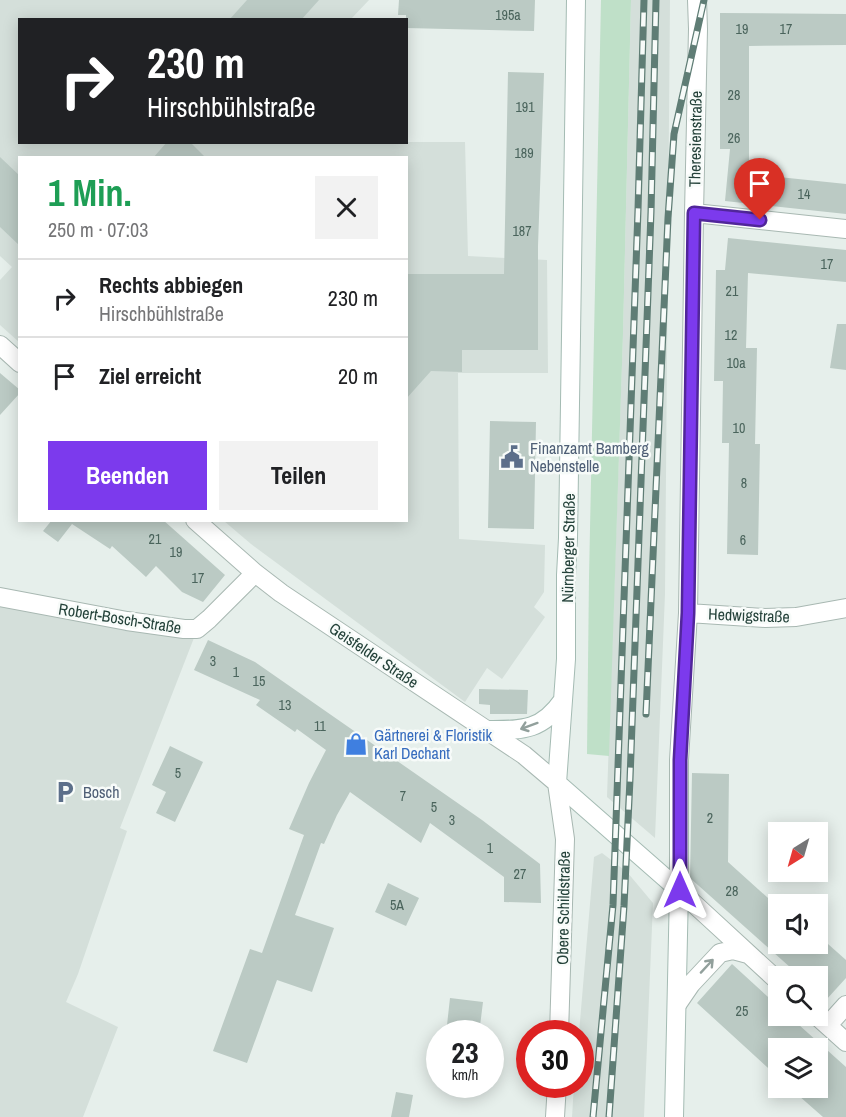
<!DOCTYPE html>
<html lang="de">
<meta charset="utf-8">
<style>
body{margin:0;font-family:"Archivo Narrow",sans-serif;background:#f2f2f2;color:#202124;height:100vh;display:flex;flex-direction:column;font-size:22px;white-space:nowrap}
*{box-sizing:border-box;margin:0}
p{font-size:20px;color:#757577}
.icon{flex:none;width:33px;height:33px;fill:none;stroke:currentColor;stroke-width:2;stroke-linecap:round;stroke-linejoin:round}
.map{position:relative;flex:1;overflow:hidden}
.panel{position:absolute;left:18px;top:156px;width:390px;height:366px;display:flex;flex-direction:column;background:#fff;border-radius:0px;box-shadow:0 3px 15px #0003}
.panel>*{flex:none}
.banner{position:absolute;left:18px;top:18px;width:390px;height:126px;border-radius:0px;box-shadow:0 3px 15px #0003;background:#202124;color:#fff;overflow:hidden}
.needle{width:39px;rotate:217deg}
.controls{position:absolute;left:768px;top:822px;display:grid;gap:12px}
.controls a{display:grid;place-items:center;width:60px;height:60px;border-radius:0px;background:#fff;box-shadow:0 3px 15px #0003;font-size:30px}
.speed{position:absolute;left:426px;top:1020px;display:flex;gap:12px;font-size:30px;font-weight:700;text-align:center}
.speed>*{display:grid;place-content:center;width:78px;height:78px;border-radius:50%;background:#fff;box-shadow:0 3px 15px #0003;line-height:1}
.speed small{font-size:15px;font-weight:400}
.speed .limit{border:9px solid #d22;background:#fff;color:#111}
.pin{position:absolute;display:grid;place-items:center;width:51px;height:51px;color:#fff;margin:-62px -26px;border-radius:50% 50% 50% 0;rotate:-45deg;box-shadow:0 0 6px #0007}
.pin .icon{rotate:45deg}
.me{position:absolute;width:66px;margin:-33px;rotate:0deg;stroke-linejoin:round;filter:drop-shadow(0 0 4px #0008)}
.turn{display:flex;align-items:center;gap:21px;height:126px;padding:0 30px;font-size:27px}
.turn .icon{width:78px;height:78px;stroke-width:2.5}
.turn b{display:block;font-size:42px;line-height:51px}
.round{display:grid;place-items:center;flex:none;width:63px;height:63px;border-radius:0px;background:#f2f2f2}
.headline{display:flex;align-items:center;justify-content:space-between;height:102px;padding:0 30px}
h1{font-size:36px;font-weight:800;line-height:45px;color:#1e9e55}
.button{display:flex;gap:12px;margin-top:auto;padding:12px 30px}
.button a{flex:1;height:69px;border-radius:0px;background:#7c3aed;color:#fff;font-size:24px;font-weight:800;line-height:69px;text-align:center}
.button a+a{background:#f2f2f2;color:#202124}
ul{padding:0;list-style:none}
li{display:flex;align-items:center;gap:18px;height:78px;padding:0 30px;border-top:2px solid #e0e0e0}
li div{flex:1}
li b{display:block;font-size:22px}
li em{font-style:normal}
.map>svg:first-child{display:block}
.built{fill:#d4dfda}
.green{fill:#bfe0c8}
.building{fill:#bbcac4}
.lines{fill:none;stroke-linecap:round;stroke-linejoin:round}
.street-casing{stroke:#a8b8b2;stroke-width:20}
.secondary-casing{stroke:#a4bbb3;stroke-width:20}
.street{stroke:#fff;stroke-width:18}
.secondary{stroke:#fff;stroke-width:18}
.rail-casing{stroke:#5f7d75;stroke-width:7}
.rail{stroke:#f7fbf9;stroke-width:4.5;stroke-dasharray:14;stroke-linecap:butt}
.oneway{stroke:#92a09c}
.route-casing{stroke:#51269a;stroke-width:15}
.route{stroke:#7c3aed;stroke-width:10}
.labels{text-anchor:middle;stroke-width:5;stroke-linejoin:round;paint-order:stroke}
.number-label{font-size:14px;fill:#4a645c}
.street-label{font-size:16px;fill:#24423a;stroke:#f7fbf9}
.service-label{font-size:16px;fill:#4e5e75;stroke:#f7fbf9;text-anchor:start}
.shop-label{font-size:16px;fill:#366cbe;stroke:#f7fbf9;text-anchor:start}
</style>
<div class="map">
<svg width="846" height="1117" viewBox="0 0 846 1117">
<rect width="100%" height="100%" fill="#e6efeb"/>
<path class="built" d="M0,0H369L351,19L20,20V142H465L468,256L547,260L548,373H458L459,539L545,545L544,592L534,607L545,617L502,679L487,668L465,702L251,544L224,521L406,520V158H20L19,342L0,325V280L12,267L0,256Z
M631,0H670L665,594L655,838L607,797L623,334Z
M0,588L199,625L120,828L127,831L78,974L66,1002L118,1027L83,1117H0Z
M602,853L627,872L653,903L644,1117H572L574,1085L580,1084V1034L579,1033L594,857Z"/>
<path class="green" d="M601,0H631L623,334L609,756L587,754L589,577Z"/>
<path class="building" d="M247,0H319L301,20H229Z
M399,0H535L534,31L406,28V15H398Z
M720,13L846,14V45L749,46V174L846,184V214L725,201L730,149H720Z
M508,72L544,73L538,246V350H462V372L431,371L406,399V274H504Z
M167,142H190L206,158H153Z
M0,157L20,176V246L0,227Z
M728,238L846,250V282L748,273L746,348H757L755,444H760L758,555L727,554L729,443H722L723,381H714L716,270H725Z
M837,324H846V370L830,368Z
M0,373L20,390V393L0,415Z
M490,421L536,422L534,529L488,528Z
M52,520H163L225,575L203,602L182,592L156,566L146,577L112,546L110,549L72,524L58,542L43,531Z
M208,640L255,662L482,820L540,864L541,903L504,902V877L430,823L421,843L350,792L337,815L324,844L321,843L295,915L334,928L312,992L277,980L247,1063L213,1051L250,949L262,953L304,835L289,829L309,783L326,750L297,729L295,732L256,705L260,700L194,670Z
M479,689L528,690L527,714H490V705L479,704Z
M170,746L203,762L175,822L156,813L166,792L152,785Z
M692,773L729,774L728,862L778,907V944H828L846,960V978L826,1000L818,992V976H800L690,878Z
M388,883L419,898L406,926L375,912Z
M732,964L778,1006V1016H789L846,1067V1117H823L790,1088H818V1048H778V1077L697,1003Z
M450,998L483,1002L479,1034H446Z
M396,1092L413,1095L409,1117H391Z"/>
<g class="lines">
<g class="street-casing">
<path id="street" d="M697,0L698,29L694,213L688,613L679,760V890L778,981
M694,213L846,229
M0,345L20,363
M195,520L255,573L281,593L524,755L557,783L565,839L559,1034
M0,597L127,621L184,629H197L209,619L255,573
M688,613L765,618L796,617L846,608
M678,1003L691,984L720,953L733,950L748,954
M817,1016L846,1042
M828,1025L846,1005
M555,1117L557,1084"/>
</g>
<g class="secondary-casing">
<path id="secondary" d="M576,0L568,538L566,575V659L557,783L679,890L674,1117
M486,730C521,730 541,732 563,700"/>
</g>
<use href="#street" class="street"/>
<use href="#secondary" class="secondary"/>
<g class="rail-casing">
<path id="rail" d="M646,714L668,218L674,134L704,0
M593,1117L613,905L638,210L644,0
M609,1117L624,906L630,779L651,212L656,0"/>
</g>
<use href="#rail" class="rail"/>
</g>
<defs><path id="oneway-shaft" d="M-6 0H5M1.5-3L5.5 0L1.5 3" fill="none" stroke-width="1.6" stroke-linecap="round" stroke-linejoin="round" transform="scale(1.5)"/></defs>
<g class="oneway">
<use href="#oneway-shaft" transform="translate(529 726) rotate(160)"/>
<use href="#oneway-shaft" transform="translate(707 966) rotate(-47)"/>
</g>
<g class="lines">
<g class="route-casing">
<path id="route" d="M680,890V760L688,613L694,213L760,220"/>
</g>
<use href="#route" class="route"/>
</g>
<defs>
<g id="civic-bare" transform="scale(1.8)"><path d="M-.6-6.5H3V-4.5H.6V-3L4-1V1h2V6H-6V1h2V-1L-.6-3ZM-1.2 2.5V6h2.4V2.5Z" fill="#5c6f8a" stroke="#f7fbf9" stroke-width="2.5" paint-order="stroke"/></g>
<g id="shop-bare" transform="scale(1.8)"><path d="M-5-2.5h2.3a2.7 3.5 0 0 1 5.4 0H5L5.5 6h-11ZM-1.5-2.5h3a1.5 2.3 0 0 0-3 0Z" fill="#3f7fe0" stroke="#f7fbf9" stroke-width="2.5" paint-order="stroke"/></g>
<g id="parking-bare" transform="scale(1.8)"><path d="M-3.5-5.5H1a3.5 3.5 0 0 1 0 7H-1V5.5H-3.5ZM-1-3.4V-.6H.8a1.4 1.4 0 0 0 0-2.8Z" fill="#5c6f8a" stroke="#f7fbf9" stroke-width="2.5" paint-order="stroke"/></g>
</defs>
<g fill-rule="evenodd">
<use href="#civic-bare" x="512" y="457"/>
<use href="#shop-bare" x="356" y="744"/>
<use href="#parking-bare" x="65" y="792"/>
</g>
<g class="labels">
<g class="number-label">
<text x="508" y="20">195a</text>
<text x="742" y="34">19</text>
<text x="786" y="34">17</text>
<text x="734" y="100">28</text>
<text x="525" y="112">191</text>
<text x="734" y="143">26</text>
<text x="524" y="158">189</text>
<text x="804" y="199">14</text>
<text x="522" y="236">187</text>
<text x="827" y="269">17</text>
<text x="732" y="296">21</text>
<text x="731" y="340">12</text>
<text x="736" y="368">10a</text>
<text x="739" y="433">10</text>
<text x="744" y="488">8</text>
<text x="155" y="544">21</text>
<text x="743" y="545">6</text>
<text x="176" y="557">19</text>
<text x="198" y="583">17</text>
<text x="213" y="666">3</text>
<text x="236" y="677">1</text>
<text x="259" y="686">15</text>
<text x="285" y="710">13</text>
<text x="320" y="731">11</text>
<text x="178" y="778">5</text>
<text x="403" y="801">7</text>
<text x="434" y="812">5</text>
<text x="710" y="823">2</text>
<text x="452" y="825">3</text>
<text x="490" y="853">1</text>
<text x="520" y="879">27</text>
<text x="732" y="896">28</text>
<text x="397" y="910">5A</text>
<text x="742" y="1016">25</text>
</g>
<g class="street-label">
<text transform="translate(695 139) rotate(-89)" y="6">Theresienstraße</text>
<text transform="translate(568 548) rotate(-89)" y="6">Nürnberger Straße</text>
<text transform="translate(749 615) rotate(2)" y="6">Hedwigstraße</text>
<text transform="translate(120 618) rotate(9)" y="6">Robert-Bosch-Straße</text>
<text transform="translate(374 655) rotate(34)" y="6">Geisfelder Straße</text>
<text transform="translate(563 908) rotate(-89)" y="6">Obere Schildstraße</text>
</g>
<g class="service-label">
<text x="530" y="454">Finanzamt Bamberg<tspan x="530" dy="18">Nebenstelle</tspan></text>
<text x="83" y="798">Bosch</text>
</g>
<g class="shop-label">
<text x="374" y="741">Gärtnerei &amp; Floristik<tspan x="374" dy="18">Karl Dechant</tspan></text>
</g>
</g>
</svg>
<div class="controls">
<a><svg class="needle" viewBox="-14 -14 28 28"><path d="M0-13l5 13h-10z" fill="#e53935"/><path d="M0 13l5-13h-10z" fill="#757577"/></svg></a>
<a><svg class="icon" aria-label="sound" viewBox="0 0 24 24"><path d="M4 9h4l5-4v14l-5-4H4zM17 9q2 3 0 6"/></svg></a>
<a><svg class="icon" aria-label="search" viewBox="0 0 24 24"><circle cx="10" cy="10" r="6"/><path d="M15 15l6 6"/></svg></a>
<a><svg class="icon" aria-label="layers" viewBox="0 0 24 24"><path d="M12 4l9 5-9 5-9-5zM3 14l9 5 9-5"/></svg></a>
</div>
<div class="speed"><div>23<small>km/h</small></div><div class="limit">30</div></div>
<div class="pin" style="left:760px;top:220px;background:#d93025"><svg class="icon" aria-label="arrive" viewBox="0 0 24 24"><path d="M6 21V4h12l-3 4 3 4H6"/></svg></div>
<svg class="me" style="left:680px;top:890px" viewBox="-20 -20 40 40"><path d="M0-17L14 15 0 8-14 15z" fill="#7c3aed" stroke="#fff" stroke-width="4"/></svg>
<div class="banner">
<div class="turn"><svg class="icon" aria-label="right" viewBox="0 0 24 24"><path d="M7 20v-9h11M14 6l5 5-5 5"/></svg><div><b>230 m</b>Hirschbühlstraße</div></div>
</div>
<section class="panel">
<div class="headline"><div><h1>1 Min.</h1><p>250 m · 07:03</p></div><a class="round"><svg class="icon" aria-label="close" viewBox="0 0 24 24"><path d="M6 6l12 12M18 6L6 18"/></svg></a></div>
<ul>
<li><svg class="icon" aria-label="right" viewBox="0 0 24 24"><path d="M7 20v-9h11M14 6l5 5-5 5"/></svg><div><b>Rechts abbiegen</b><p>Hirschbühlstraße</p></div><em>230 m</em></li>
<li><svg class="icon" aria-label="arrive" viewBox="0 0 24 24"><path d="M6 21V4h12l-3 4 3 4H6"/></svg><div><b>Ziel erreicht</b></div><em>20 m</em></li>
</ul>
<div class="button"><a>Beenden</a><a>Teilen</a></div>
</section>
</div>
